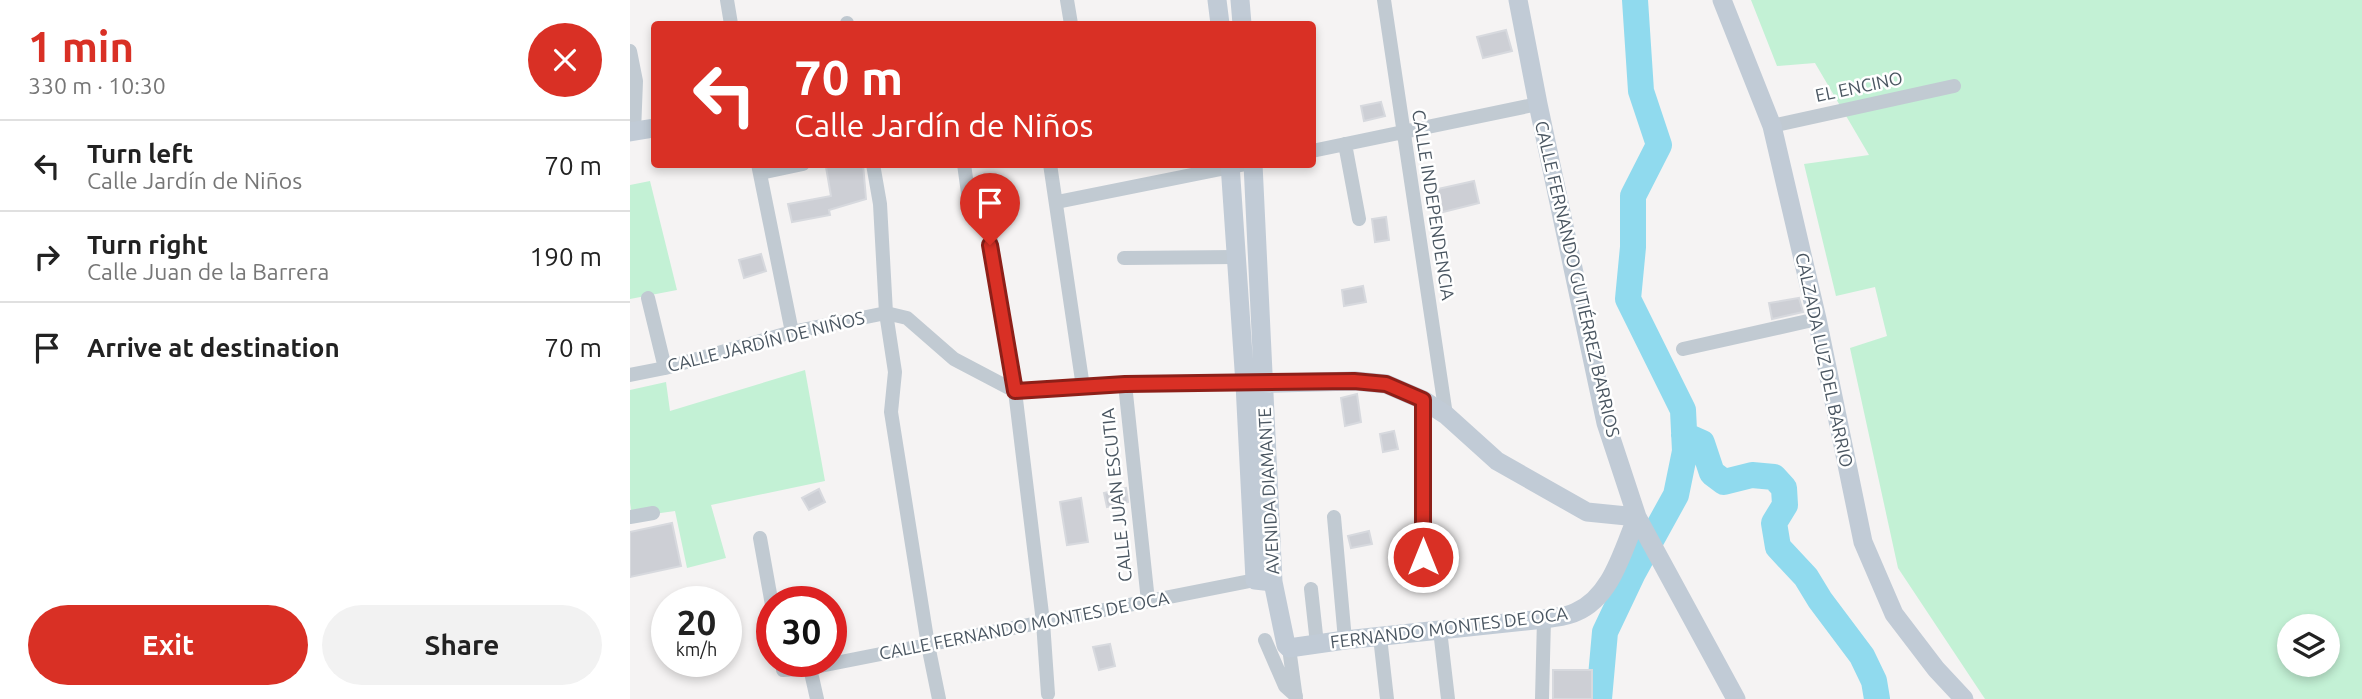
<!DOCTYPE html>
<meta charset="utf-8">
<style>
body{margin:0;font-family:Ubuntu,sans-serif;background:#f2f2f2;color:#222;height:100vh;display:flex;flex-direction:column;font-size:26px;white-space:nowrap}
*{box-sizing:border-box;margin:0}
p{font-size:23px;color:#767676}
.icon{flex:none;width:38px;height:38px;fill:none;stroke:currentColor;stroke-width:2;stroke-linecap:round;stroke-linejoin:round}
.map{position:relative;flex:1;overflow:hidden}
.details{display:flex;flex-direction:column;background:#fff;width:630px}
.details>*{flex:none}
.hud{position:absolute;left:21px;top:21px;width:665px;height:147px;border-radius:7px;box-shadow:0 4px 10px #0003;background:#d93025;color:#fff;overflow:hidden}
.fabs{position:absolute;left:1647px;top:614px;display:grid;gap:14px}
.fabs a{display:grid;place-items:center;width:63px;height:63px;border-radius:50%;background:#fff;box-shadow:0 4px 10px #0003;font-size:35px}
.speed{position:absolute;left:21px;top:586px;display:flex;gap:14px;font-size:35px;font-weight:700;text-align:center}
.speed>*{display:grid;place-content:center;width:91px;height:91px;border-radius:50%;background:#fff;box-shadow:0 4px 10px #0003;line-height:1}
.speed small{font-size:18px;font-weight:400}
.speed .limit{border:10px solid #d22;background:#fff;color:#111}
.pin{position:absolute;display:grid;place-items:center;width:60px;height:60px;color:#fff;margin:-72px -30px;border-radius:50% 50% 50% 0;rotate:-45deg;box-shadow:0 0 7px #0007}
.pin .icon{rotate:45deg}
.me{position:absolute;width:77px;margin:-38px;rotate:0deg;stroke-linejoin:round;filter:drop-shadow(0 0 5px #0008)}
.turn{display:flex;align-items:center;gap:24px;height:147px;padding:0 28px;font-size:32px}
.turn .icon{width:91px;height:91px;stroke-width:2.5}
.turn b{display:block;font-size:49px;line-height:60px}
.round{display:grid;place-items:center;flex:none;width:74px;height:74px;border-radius:37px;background:#f2f2f2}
.head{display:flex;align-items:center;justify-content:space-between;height:119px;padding:0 28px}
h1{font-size:42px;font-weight:700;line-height:52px;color:#d93025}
.action{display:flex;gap:14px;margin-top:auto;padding:14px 28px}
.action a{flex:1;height:80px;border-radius:42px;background:#d93025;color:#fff;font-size:28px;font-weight:700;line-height:80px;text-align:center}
.action a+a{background:#f2f2f2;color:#222}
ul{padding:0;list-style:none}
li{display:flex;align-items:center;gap:21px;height:91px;padding:0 28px;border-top:2px solid #e0e0e0}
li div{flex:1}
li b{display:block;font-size:26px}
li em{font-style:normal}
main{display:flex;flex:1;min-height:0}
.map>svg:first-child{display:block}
.green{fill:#c3f1d5;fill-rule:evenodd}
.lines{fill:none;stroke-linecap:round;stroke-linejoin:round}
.river{stroke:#90daee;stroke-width:26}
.building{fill:#cdcfd5;stroke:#d7d9de;stroke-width:2}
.street{stroke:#c1cad2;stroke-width:14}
.secondary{stroke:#c1cbd6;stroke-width:19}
.route-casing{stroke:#8d1f18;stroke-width:18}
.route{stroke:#d93025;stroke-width:12}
.labels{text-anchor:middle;stroke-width:5;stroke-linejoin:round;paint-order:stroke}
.street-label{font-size:18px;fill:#4a5661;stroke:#fff}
</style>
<main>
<section class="details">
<div class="head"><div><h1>1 min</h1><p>330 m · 10:30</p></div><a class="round" style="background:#d93025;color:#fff"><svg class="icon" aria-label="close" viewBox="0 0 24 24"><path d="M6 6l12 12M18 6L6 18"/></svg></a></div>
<ul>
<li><svg class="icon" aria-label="left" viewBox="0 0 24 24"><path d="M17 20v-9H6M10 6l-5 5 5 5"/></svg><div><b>Turn left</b><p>Calle Jardín de Niños</p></div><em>70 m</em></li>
<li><svg class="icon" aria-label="right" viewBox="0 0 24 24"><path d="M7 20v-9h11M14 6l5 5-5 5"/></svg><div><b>Turn right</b><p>Calle Juan de la Barrera</p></div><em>190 m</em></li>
<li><svg class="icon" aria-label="arrive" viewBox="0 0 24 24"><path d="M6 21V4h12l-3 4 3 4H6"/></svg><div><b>Arrive at destination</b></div><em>70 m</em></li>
</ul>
<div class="action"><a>Exit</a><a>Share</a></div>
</section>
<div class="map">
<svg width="1732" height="699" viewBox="0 0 1732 699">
<rect width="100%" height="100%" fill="#f5f3f3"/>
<path class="green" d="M1121,0H1732V699H1355L1268,568L1220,348L1257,336L1245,287L1206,296L1174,164L1239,155L1185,63L1147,66ZM1659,626H1698V665H1659Z
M20,181L47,290L0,299V185Z
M175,370L195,481L81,505L96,558L57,568L45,511L2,517L0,502V390L36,382L40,411Z"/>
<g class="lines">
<path class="river" d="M1054,435L1072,443L1082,473L1094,482L1122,475L1144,477L1154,488L1155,505L1144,523L1148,547L1176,577L1190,600L1232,656L1244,681L1247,699
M969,699L975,632L1003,573L1046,495L1055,451L1053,410L998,299L1003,247V196L1029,145L1011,91L1005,0"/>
</g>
<path class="building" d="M876,30L882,51L853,58L847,37Z
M751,102L755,116L734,121L731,106Z
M215,164H233L236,199L199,210L200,215L162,222L158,204L201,196L196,167Z
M844,181L849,203L805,214L799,191Z
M756,217L759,240L745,242L742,219Z
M131,254L136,271L114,278L109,260Z
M733,286L736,302L714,306L712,290Z
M1169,298L1173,312L1142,319L1139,303Z
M727,394L731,422L715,426L711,398Z
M764,431L768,449L753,452L750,434Z
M496,488L498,502L477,507L474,493Z
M189,489L195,502L179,510L172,498Z
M451,498L458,542L437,545L430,502Z
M42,523L51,566L0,577V532Z
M739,531L742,544L721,548L718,536Z
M480,644L485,666L469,670L463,647Z
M923,670H962V699H923Z"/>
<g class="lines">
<path class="street" d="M97,0L101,24
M437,0L441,24
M754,0L816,415
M217,23V24
M0,51L6,81L4,132
M1142,126L1324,86
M715,144L729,219
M682,151L908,104
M128,164L162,332
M243,164L250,204L256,313L265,372L261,412L298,645L309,699
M334,164L338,193L354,197L385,391L413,622L418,694
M420,164L453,387
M130,173L173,164
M427,202L616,164
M494,258L606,257
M18,298L35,368
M1053,349L1187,319
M0,375L35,368L162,332L256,313L277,318L324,359L385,391L495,384H615
M495,384L518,601
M793,400V557
M0,517L23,513
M704,517L715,640
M130,538L142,605
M681,589L687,644
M810,630L818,699
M750,637L757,699
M635,640L655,686L666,696
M659,648L666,699
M152,662L153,670L180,668L625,580
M180,668L187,699
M912,699L914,619"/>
<path class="secondary" d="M587,0L590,24
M610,0L612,24
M888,0L908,104L976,423L1007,517L1106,699
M1092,0L1142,126L1187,319L1233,542L1264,614L1306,669L1334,699
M0,132L24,128
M600,164L615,384L625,580L643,582
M615,384L725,381L756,384L793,400L816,415L867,461L957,512L1007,517C993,549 982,597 946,612C937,617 924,617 914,619L715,640L659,648L656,645L643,582L623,164"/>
</g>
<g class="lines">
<g class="route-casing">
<path id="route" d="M360,245L385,391L495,384L724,381L756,384L793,400V557"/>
</g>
<use href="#route" class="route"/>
</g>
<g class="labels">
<g class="street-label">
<text transform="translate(1229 87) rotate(-12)" y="6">EL ENCINO</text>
<text transform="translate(803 205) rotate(81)" y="6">CALLE INDEPENDENCIA</text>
<text transform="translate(947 279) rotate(77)" y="6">CALLE FERNANDO GUTIÉRREZ BARRIOS</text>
<text transform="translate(136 342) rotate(-14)" y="6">CALLE JARDÍN DE NIÑOS</text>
<text transform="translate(1194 360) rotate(78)" y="6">CALZADA LUZ DEL BARRIO</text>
<text transform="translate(639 491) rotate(-93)" y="6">AVENIDA DIAMANTE</text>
<text transform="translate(487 495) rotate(-96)" y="6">CALLE JUAN ESCUTIA</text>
<text transform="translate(394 626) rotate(-11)" y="6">CALLE FERNANDO MONTES DE OCA</text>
<text transform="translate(819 628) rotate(-7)" y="6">FERNANDO MONTES DE OCA</text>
</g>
</g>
</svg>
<div class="fabs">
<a><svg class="icon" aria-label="layers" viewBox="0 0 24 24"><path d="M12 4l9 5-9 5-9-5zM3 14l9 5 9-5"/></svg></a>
</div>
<div class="speed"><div>20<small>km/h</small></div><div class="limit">30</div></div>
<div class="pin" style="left:360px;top:245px;background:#d93025"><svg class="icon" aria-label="arrive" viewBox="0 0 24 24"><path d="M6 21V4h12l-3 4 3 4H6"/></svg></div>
<svg class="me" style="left:793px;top:557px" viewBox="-20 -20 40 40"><circle r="17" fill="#d93025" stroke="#fff" stroke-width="3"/><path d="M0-11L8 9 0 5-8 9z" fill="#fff"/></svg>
<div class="hud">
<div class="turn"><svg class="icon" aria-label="left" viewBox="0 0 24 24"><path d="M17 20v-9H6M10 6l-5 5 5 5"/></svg><div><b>70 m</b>Calle Jardín de Niños</div></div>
</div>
</div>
</main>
